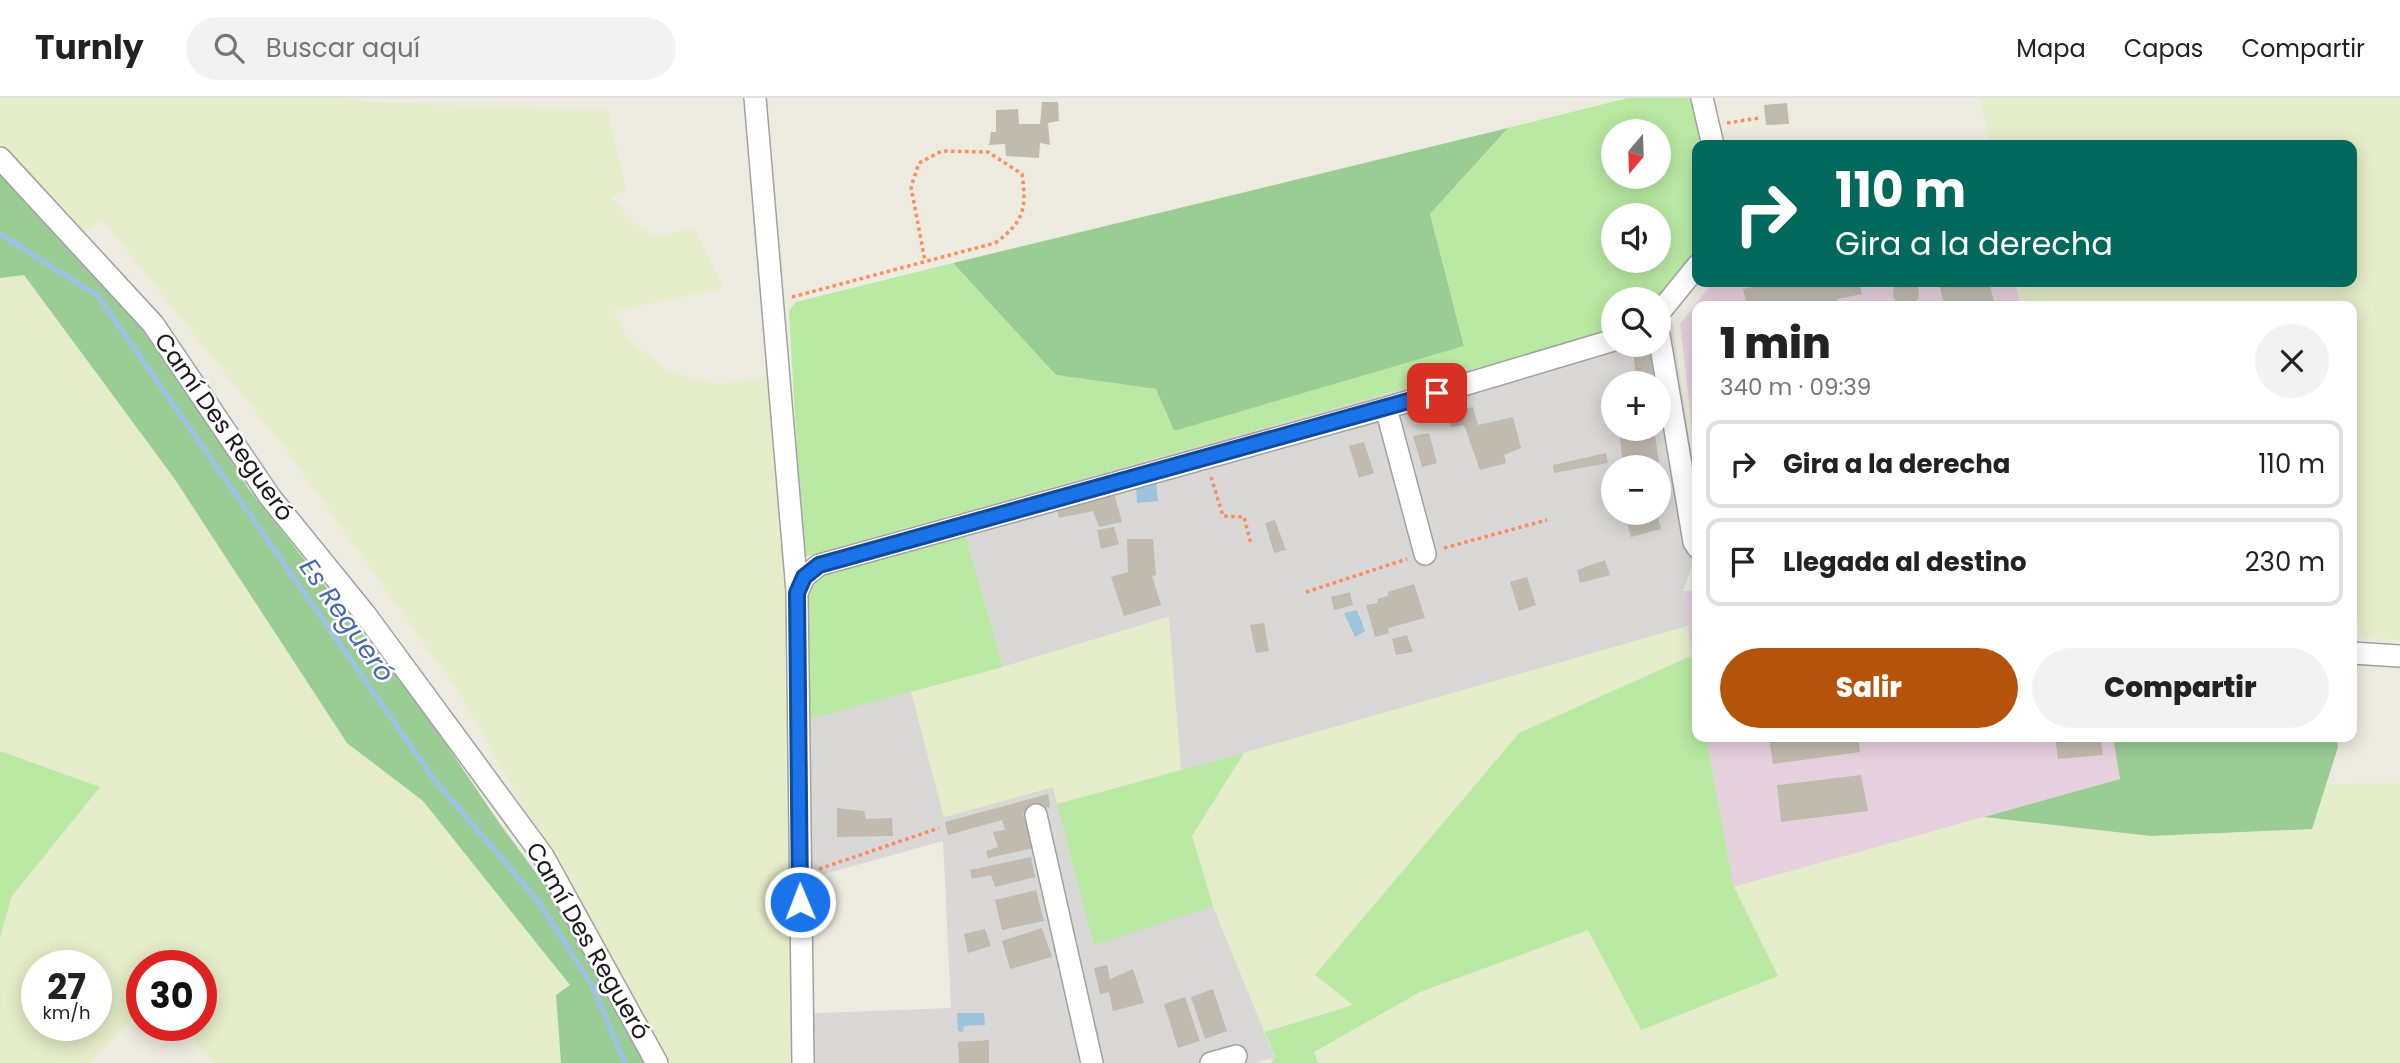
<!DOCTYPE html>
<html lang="es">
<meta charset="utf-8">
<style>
body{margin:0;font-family:Poppins,sans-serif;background:#f2f2f2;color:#222;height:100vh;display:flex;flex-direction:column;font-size:26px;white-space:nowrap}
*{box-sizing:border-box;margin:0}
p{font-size:23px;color:#767676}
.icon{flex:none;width:38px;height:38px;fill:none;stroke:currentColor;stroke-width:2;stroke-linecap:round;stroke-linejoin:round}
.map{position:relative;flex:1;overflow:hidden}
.panel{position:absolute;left:1692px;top:203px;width:665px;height:441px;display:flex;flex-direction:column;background:#fff;border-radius:14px;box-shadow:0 4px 18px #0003}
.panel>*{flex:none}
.banner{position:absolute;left:1692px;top:42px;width:665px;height:147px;border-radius:14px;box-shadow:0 4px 18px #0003;background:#00695c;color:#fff;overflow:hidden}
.needle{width:46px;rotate:199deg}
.tools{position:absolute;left:1601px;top:21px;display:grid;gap:14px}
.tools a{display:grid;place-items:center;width:70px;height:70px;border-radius:50%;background:#fff;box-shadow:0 4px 18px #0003;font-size:35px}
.speed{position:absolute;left:21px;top:852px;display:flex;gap:14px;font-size:35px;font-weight:700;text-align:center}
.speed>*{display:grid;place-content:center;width:91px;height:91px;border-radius:50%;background:#fff;box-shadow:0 4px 18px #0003;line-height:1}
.speed small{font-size:18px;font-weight:400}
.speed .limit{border:10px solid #d22;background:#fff;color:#111}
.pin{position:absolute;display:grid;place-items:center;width:60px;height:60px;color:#fff;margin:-30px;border-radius:14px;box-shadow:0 4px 10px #0006}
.me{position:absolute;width:77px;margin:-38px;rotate:359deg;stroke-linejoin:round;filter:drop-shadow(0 0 5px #0008)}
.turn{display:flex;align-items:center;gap:24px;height:147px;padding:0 28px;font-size:32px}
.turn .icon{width:91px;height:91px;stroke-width:2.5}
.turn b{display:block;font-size:49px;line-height:60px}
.round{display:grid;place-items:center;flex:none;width:74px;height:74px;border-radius:37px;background:#f2f2f2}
.overview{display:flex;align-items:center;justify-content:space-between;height:119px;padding:0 28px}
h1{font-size:42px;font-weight:800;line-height:52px}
.cta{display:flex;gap:14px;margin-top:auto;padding:14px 28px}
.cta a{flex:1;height:80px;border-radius:42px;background:#b45309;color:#fff;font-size:28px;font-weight:800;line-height:80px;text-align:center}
.cta a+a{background:#f2f2f2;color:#222}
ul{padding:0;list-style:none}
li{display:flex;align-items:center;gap:21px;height:88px;margin:0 14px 10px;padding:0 14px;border:4px solid #e0e0e0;border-radius:14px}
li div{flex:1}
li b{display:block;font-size:26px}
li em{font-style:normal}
header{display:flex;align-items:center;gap:42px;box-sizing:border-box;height:98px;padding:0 35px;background:#fff;border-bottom:2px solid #e0e0e0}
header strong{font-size:33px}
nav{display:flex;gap:38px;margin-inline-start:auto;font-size:24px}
.search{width:490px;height:63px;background:#f2f2f2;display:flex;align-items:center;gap:18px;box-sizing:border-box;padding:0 24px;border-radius:38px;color:#767676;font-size:26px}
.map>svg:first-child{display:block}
.residential{fill:#d9d8d7;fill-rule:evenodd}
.industrial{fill:#e6d1de}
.farmland{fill:#e4ecc9;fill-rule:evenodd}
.grass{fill:#b9e9a3;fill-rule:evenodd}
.forest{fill:#9acd93}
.water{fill:#9ec3dc}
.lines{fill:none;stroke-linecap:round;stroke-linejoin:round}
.stream{stroke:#9ec3dc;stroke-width:6}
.building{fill:#c0baaf}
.minor-casing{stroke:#a1a1a1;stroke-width:24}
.path{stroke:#fb8d61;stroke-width:3.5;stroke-dasharray:3.5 3.5;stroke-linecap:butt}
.minor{stroke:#fff;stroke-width:21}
.route-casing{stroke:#114b97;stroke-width:18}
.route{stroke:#1a73e8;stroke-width:12}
.labels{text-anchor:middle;stroke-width:5;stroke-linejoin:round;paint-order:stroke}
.street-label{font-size:24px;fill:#1a1a1a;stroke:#fff}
.water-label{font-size:26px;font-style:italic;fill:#4767aa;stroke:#fff}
</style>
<header>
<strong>Turnly</strong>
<div class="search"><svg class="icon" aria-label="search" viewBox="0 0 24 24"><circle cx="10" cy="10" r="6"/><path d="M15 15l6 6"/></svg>Buscar aquí</div>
<nav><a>Mapa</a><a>Capas</a><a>Compartir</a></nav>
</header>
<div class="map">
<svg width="2400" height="965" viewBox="0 0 2400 965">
<rect width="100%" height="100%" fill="#edebdf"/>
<path class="residential" d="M1672,222L1697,396L1698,451L1683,493L1688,528L1181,673L1168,519L1003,569L958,415L1613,232L1614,247H1659V223ZM1614,285H1659V331H1614ZM1614,369H1659V415H1614Z
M911,593L944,719L1053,689L1094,846L1213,808L1275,960L1254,965H796L795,916L951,910L943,743L792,785L788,627Z"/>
<path class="industrial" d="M1713,184H2016L2021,208H1698L1697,371L1680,226Z
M1683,493H1697V591L1691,558Z
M1706,639H2113L2120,681L1734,789Z"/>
<path class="farmland" d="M0,0H346L369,4L608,13L626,92L611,99L635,126L657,138L694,130L724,190L613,213L628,241L669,274L719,286L774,278L785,502L796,965H669L458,593L287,353L103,122L83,136L0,44Z
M1980,0H2400V542L2361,540L2352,497V208H2022L2017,184H2352V47H1990Z
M24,177L174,380L347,645L423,703L571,888L556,897L561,965H215L181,928H201V868H142V910L90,965H0V839L12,798L100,689L0,653V180ZM37,868H96V928H37Z
M1169,519L1181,673L1057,706L1053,689L944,719L911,593L1003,569Z
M1688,528L1691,558L1519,635L1315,877L1354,907L1265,934L1213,808L1192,738L1244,655Z
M2400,685V965H1319L1313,954L1420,894L1588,831L1641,932L1777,878L1734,789L1984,719L2151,738L2312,731L2326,686Z"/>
<path class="grass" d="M1628,0H1691L1701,47H1698L1697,150L1655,201H1614L1613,232L803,459L789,213L796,204L953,165L1056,277L1156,291L1174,333L1464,247L1430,116L1508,30ZM1614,33H1659V79H1614ZM1614,117H1659V163H1614Z
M965,437L1003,569L809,621L807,483Z
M1691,558L1697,591L1698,639H1706L1734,789L1778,878L1641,932L1588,832L1420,894L1314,954L1318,965H1271L1275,959L1265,934L1353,907L1315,877L1519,635Z
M0,653L100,689L12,798L0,839Z
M1244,655L1192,738L1213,808L1094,847L1057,706Z"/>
<path class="forest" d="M1508,30L1430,116L1464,248L1174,333L1156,291L1056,277L953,165Z
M0,74L123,201L193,299L248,390L425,615L500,726L567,817L652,965H561L556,897L570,887L423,703L347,645L174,380L24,177L0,180Z
M2113,639H2336L2338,649L2312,731L2151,738L1984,719L2120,681Z"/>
<path class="water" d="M1156,384L1158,403L1137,405L1136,389Z
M1357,512L1365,533L1355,539L1344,515Z
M957,915H984L985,927L964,928L963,934L958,933Z"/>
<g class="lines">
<path class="stream" d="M0,136L98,198L433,680L538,803L592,887L625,965"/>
</g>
<path class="building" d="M1042,4H1058L1059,23L1048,25L1050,47L1040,45L1039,60L1006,58L1005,46L989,47L991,34H996V12L1018,11L1019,26H1040Z
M1787,5L1789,26L1766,27L1764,7Z
M1893 195a13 13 0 1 1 26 0a13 13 0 1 1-26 0Z
M1777,184H1859L1862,196L1837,201L1838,208H1747L1743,191Z
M1939,184H1989L1995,208H1944Z
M1651,248L1653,277L1636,279L1633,252Z
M1473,309L1478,327L1513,319L1521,350L1504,357L1506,365L1480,372L1464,327L1451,329L1448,314Z
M1619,331H1654L1659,364L1623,368Z
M1429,335L1437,365L1422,369L1413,338Z
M1364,344L1374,375L1359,380L1349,348Z
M1606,355L1608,365L1554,375L1553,367Z
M1114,395L1122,424L1099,429L1093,413L1059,420L1057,411Z
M1657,416L1661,431L1631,439L1627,425Z
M1275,422L1286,452L1274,455L1265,425Z
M1114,429L1119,446L1101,451L1097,432Z
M1127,441H1153L1156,477L1152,478L1161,507L1124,518L1111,479L1128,474Z
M1605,462L1610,477L1580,485L1577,472Z
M1527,479L1536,507L1519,513L1510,484Z
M1414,486L1425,520L1388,530L1389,535L1375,539L1366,507L1378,505L1377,501L1388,498V494Z
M1350,494L1353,507L1334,512L1331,499Z
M1264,525L1269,553L1256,555L1250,527Z
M1407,537L1413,554L1396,557L1392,541Z
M1769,639H1858L1860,654L1773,666Z
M2055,639H2100L2103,657L2058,661Z
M1861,677L1868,713L1781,724L1777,687Z
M1048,696L1050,709L1023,716L1034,750L988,760L986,753L998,749L993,734L1005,732L1002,722L948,737L945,724Z
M837,710L864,713L866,721L892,720L893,738L837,739Z
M1031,759L1035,779L995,789L991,777L972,781L970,772Z
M1036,792L1044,823L1002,832L995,802Z
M1042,830L1052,859L1010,871L1002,843Z
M985,831L991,848L968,855L964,836Z
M1107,867L1110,881L1133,871L1144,905L1113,913L1109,894L1100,896L1094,870Z
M1213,891L1227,933L1205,941L1191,899Z
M1185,899L1200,943L1178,950L1164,906Z
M989,942V965H959L958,944Z"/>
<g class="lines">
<g class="minor-casing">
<path id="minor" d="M755,0L797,493
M1702,0L1713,47
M0,60L153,226L270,399L365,516L543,758L657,965
M1659,215L1698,167
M1659,237L1694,444L1698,450
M1386,310L1425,456
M2352,555L2400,558
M1036,717L1092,965
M803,965L797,495L804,479L819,467L1386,310L1614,242
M1211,965L1236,958"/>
</g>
<path class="path" d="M1727,25L1759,20
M792,199L995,145C1024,124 1027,111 1022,76L988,54L942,53L919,65L911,89L925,163
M1211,379L1223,418L1244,419L1251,446
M1444,450L1547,422
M1306,494L1407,461
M819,771L939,730"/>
<use href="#minor" class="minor"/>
</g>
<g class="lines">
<g class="route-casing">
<path id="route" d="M800,804L797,495L804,479L819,467L1437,295"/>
</g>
<use href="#route" class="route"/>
</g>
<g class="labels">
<g class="street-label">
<text transform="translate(224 329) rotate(55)" y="8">Camí Des Regueró</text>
<text transform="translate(588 843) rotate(60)" y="8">Camí Des Regueró</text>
</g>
<g class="water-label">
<text transform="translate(347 522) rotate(55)" y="9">Es Regueró</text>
</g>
</g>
</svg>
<div class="tools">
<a><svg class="needle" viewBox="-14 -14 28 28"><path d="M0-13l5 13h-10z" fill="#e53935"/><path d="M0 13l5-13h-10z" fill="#767676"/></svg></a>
<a><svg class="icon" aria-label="sound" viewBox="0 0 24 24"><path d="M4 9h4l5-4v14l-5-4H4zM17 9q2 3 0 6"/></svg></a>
<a><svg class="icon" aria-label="search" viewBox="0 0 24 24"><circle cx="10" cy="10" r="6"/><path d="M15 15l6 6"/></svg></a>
<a>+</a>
<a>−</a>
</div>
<div class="speed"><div>27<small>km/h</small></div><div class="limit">30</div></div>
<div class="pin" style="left:1437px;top:295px;background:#d93025"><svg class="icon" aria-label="arrive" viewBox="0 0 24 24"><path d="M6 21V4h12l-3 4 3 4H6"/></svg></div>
<svg class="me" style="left:800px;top:804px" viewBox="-20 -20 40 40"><circle r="17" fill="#1a73e8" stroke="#fff" stroke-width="3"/><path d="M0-11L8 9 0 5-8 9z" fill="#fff"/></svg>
<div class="banner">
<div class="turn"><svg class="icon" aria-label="right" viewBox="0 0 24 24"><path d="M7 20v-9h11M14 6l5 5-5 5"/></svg><div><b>110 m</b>Gira a la derecha</div></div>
</div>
<section class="panel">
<div class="overview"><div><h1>1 min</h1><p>340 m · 09:39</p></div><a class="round"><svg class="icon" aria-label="close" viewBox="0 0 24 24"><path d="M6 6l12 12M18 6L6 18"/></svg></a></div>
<ul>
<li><svg class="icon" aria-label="right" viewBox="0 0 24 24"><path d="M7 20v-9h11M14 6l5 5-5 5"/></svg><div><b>Gira a la derecha</b></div><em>110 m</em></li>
<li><svg class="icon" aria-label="arrive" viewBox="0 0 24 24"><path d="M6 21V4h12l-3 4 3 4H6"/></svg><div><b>Llegada al destino</b></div><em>230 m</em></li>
</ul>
<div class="cta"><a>Salir</a><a>Compartir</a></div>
</section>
</div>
